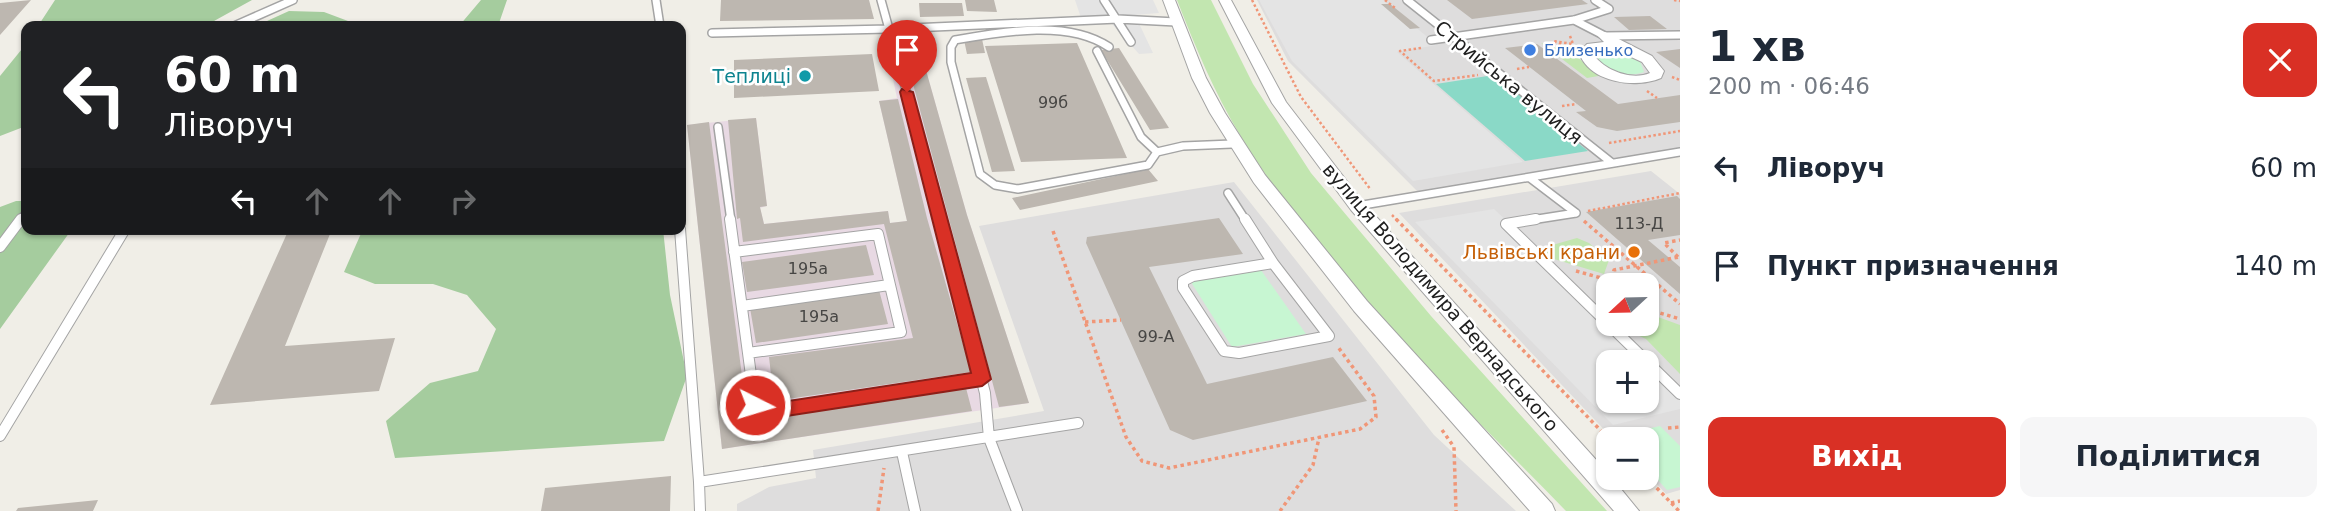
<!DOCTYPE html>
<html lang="uk">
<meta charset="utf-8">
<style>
body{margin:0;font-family:"DejaVu Sans",sans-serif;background:#f6f6f7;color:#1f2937;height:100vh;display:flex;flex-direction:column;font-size:26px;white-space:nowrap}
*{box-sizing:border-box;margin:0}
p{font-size:23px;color:#747a83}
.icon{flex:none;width:38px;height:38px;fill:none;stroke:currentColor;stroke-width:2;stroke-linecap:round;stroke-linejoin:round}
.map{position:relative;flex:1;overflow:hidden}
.panel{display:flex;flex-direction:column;background:#fff;width:665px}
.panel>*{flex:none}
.guide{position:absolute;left:21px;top:21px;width:665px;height:214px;border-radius:14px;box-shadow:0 2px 5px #0004;background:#202124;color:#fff;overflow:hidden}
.needle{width:46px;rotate:248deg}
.controls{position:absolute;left:1596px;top:273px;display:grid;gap:14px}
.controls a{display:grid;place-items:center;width:63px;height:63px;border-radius:14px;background:#fff;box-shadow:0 2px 5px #0004;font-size:35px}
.pin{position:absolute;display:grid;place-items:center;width:60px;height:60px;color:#fff;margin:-72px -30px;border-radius:50% 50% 50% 0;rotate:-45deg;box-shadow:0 0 7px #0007}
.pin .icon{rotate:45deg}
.me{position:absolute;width:77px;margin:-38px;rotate:95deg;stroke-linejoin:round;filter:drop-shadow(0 0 5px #0008)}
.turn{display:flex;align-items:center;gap:24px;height:147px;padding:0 28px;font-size:32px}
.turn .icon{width:91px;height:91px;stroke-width:2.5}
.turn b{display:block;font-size:49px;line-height:60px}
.lanes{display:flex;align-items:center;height:66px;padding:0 28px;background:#0003;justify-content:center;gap:35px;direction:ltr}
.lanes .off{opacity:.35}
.round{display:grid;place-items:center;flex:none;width:74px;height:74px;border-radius:14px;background:#f6f6f7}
.summary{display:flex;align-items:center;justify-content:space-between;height:119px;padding:0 28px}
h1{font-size:42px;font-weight:600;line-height:52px}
.action{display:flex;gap:14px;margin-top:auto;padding:14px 28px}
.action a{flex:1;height:80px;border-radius:14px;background:#d93025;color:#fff;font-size:28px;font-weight:600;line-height:80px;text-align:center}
.action a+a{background:#f6f6f7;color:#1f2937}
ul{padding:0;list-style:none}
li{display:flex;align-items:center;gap:21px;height:98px;padding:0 28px}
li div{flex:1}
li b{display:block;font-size:26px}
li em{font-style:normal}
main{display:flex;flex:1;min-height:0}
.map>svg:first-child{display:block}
.residential{fill:#dedddd;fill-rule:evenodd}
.industrial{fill:#e8d9e3}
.grass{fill:#c2e6b0}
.forest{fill:#a5cc9e}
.park{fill:#c7f6d2}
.pitch{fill:#8ad9c7}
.parking{fill:#e4e4e4;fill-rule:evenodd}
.building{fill:#bdb7b0}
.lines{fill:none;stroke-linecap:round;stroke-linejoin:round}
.lane-far1-casing{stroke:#a4a4a4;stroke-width:10}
.lane-casing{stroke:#a4a4a4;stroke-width:12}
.street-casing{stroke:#a4a4a4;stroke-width:2}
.path-far1{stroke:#f09677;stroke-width:2.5;stroke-dasharray:2.5 2.5;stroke-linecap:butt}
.path{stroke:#f09677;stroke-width:3.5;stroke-dasharray:3.5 3.5;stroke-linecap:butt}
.lane-far1{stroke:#fff;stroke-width:7}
.lane{stroke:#fff;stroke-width:10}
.street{fill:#fff;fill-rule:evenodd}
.route{fill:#d93025;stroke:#8d1f18;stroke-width:2}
.shop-dot{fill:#3f7fe0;stroke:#fff;stroke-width:2.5}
.culture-dot{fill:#0f9aa8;stroke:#fff;stroke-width:2.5}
.food-dot{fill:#e8710a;stroke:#fff;stroke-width:2.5}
.labels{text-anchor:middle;stroke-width:5;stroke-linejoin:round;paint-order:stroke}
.far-shop-label{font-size:16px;fill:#366cbe;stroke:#fff;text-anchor:start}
.number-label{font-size:16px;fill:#474644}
.culture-label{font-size:19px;fill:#0d838f;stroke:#fff;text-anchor:end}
.street-label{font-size:19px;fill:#202020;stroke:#fff}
.food-label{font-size:19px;fill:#c56008;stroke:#fff;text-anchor:end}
</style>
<main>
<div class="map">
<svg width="1680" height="511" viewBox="0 0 1680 511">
<rect width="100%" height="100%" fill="#f0eee7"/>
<path class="residential" d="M1257,0H1680V151L1421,195L1288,61Z
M1651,171L1680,194V490L1666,494L1647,474V439H1613L1399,213ZM1608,285H1647V324H1608ZM1608,362H1647V401H1608Z
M1234,182L1434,435L1516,511H737V504L769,487L816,478L813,450L1044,411L979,226Z"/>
<path class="industrial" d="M916,35L967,215L1029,403L722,449L687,125L756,118L767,206L760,208L764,224L888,211L890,223L907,221L879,101L897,98L884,36Z"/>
<path class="grass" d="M1177,0H1211L1253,84L1311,173L1431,316L1607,511H1566C1451,393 1327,277 1240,135C1214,92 1195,46 1177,0Z
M1541,43L1573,53L1590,68L1604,75L1587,78Z
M1577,238L1589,243L1609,260L1604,274L1554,259L1542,248Z
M1647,313L1680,325V374L1646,339L1635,334L1624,324H1647Z"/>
<path class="forest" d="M55,0H252L205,26H38Z
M481,0H507L498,26H459Z
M289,11L324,12L348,21L349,26H256Z
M26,44V126L0,136V76Z
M16,201H26V229H72L0,329V207Z
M363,229H663L670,295L687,376L664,441L395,458L386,421L430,383L478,371L496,329L467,295L433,284H375L344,272Z"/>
<path class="park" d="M1603,51L1625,54L1640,61L1644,72C1628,78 1605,72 1597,56Z
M1261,270L1306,334L1232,347L1191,282Z
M1660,426L1680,446V487L1667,490L1647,468V439H1619L1616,436Z"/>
<path class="pitch" d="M1494,75L1588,151L1525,161L1436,84Z"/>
<path class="parking" d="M1075,0H1153L1159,13L1135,15L1153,53L1139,54L1111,23L1083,24Z
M1259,0H1383L1437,45L1397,52L1523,162L1413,181L1292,61Z
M1494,209L1680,387V409L1613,425L1415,222ZM1608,362H1647V401H1608Z"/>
<path class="building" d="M31,0L0,35V3Z
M721,0H869L874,19L720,21Z
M965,0H994L997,12L967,11Z
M1447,0H1582L1588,4L1472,19Z
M919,3H962L964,16L920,17Z
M1381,4H1390L1420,28L1410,29Z
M1650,16L1667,29L1629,30L1614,17Z
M646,21V26H601V24Z
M900,35H916L967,215L1029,403L999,407Z
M982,39L985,53L967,54L964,40Z
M1077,43L1127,158L1021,162L985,46Z
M1537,44L1618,104L1680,95V122L1617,131L1597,127L1576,112L1586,111L1505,48Z
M1119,48L1169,128L1150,130L1101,50Z
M1680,49V68L1656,52Z
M872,54L879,91L734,98V60Z
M986,77L1015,171L992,172L966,78Z
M898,99L927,218L971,372L774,401L769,357L913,338L884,224L743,242L740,218L737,219L728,120L756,118L767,206L760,207L764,224L888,211L890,223L907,221L879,101Z
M709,122L748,422L966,388L972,411L722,449L687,125Z
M1148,169L1158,181L1020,210L1012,198Z
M1677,196L1680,199V235L1648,240L1680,267V294L1586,212Z
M1219,218L1243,254L1149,267L1207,384L1333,357L1367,401L1193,440L1170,430L1086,243L1087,237Z
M289,229H332L285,346L395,338L379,391L210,405Z
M866,245L874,275L747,292L742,262Z
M879,290L888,324L756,343L750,308Z
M671,476L670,511H541L545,488Z
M98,500L93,511H16L18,508Z"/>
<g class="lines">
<g class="lane-far1-casing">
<path id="lane-far1" d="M656,0L660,26
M881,0L889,29L1118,19L1176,22
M1104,0L1131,42
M1407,0L1612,163
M1574,20L1605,36L1680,35
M234,26L293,0
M712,33L889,29
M893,40L940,221
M1431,40L1574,20L1609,9L1595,0
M1109,47C1068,19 1001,32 955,40L951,47V62L980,174L995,185L1018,189L1148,165L1157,152
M1097,51L1141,137L1157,152L1183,146L1232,144
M718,127L731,221
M1530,178L1576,213
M1228,193L1246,221
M1357,206L1680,152
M20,221L26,213
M1525,221L1576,213"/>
</g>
<g class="lane-casing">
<path id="lane" d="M730,219L755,405L767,412L982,379
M940,219L985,393L989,438L1017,511
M1245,219L1273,263
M1506,224L1680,394
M1506,224L1536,219
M680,229L699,482L1078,423
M0,247L21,219
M734,252L878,234L901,332L748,353
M1273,263L1329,336L1239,353L1224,351L1183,288V281L1193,276Z
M742,306L889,285
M0,436L125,229
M902,452L915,511
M699,482L700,511"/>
</g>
<g class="street-casing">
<path id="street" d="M1163,0H1175L1206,78L1225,113L1265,175L1367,301L1552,504L1555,511H1530L1354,311L1254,183L1210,113L1192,78Z
M1219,0H1231L1286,102L1363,202L1608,473V478H1612L1639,511H1614L1351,210L1272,103Z
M1605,32L1652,56L1664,71L1661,78C1636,89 1590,83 1579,53L1587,44L1604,42L1598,36ZM1616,50L1642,62L1650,73C1631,81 1604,70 1593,54L1596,51Z"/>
</g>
<path class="path-far1" d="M1252,0L1301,97L1371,190
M1385,0L1395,8
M1674,0L1680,1
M1570,36L1573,44L1553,41L1571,49
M1421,48L1400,51L1434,81L1478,75
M1517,69L1529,67
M1672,77L1680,80
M1647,91L1657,98
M1562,106L1577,104
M1609,143L1680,131
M1588,211L1680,193
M1392,215L1398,221"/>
<path class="path" d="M1396,219L1609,439
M1584,221L1680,304
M1053,231L1126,437L1142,461L1169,468L1360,429L1376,417L1374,396L1338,347
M1678,257L1664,243L1680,240
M1576,271L1612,281
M1611,285L1614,270L1679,257
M1647,309L1680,319
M1085,322L1121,320
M1668,428L1680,427
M1442,430L1454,447L1456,511
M1647,478L1679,511
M1671,503L1680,501
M878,511L884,468
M1280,511L1313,465L1319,438"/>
<use href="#lane-far1" class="lane-far1"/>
<use href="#lane" class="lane"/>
<use href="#street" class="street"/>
</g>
<path class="route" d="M902,89L913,92L991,379L982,386L767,419C758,416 750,413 746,405L749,400L755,398L769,404L971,373L900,92Z"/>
<circle class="shop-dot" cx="1530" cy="50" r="7"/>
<circle class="culture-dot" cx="805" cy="76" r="7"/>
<circle class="food-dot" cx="1634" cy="252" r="7"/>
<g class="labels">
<g class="far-shop-label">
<text x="1544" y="56">Близенько</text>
</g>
<g class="number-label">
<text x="1053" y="108">99б</text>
<text x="1639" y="229">113-Д</text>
<text x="808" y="274">195а</text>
<text x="819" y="322">195а</text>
<text x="1156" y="342">99-А</text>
</g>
<g class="culture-label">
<text x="791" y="83">Теплиці</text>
</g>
<g class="street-label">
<text transform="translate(1509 82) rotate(39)" y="7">Стрийська вулиця</text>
<text transform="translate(1441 297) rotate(49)" y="7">вулиця Володимира Вернадського</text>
</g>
<g class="food-label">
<text x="1620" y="259">Львівські крани</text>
</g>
</g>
</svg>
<div class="controls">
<a><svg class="needle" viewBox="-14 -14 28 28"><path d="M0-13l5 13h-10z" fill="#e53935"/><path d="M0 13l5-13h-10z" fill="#747a83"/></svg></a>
<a>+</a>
<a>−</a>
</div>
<div class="pin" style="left:907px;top:92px;background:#d93025"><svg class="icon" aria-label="arrive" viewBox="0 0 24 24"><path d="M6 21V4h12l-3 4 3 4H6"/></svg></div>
<svg class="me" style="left:755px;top:405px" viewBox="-20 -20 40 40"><circle r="17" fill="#d93025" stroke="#fff" stroke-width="3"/><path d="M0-11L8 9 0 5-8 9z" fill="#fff"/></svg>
<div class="guide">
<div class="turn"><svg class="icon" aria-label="left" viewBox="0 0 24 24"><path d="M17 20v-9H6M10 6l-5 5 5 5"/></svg><div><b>60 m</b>Ліворуч</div></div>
<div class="lanes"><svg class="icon" aria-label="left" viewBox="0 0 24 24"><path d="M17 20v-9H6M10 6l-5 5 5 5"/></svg><svg class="icon off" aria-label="ahead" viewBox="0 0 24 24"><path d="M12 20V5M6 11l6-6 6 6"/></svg><svg class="icon off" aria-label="ahead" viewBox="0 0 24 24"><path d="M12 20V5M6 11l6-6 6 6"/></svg><svg class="icon off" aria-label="right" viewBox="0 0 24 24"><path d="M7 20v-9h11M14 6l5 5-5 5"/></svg></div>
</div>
</div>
<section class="panel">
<div class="summary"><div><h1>1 хв</h1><p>200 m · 06:46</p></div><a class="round" style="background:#d93025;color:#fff"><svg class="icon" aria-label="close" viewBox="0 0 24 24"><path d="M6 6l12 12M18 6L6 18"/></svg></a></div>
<ul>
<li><svg class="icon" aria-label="left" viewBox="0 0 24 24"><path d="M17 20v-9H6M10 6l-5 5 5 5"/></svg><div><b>Ліворуч</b></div><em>60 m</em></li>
<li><svg class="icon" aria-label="arrive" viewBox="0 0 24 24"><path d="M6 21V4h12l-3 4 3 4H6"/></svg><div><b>Пункт призначення</b></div><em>140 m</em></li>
</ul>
<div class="action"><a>Вихід</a><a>Поділитися</a></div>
</section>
</main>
